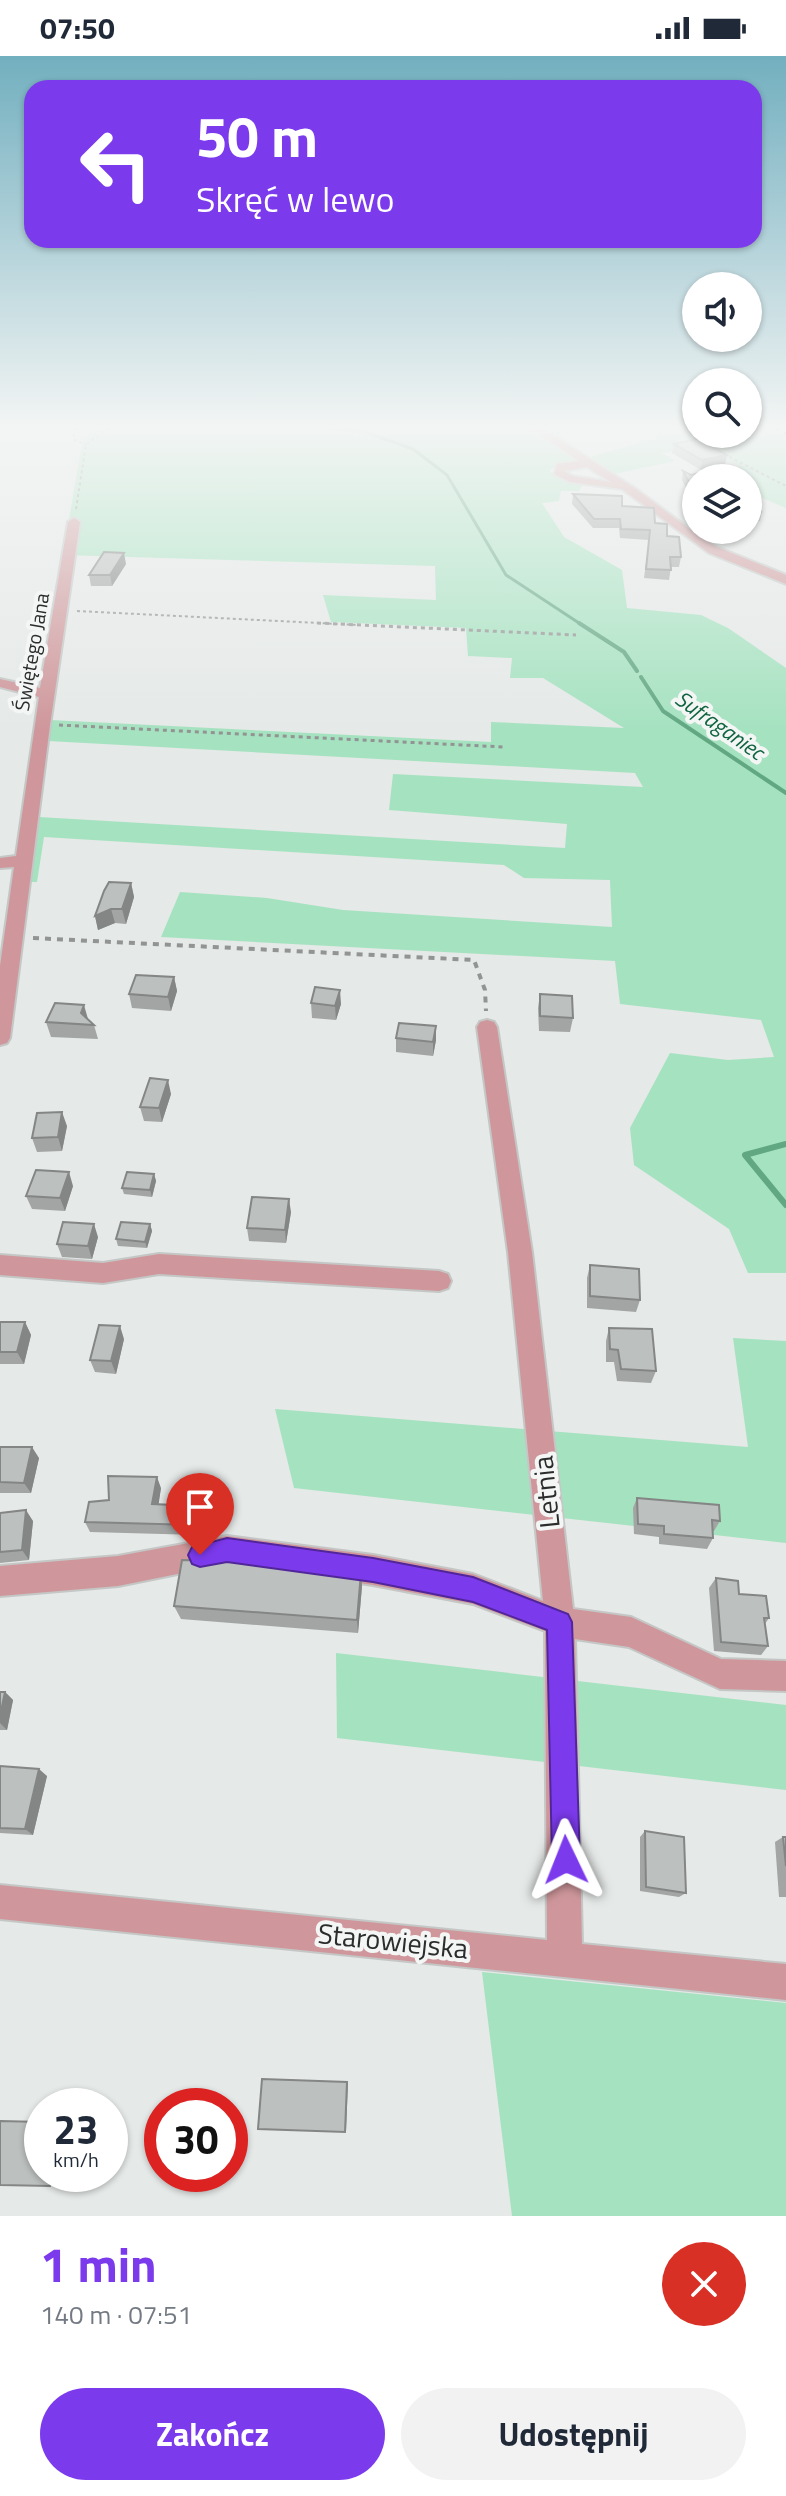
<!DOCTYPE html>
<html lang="pl">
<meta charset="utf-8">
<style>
body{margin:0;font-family:"Titillium Web",sans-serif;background:#f2f2f3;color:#1f2937;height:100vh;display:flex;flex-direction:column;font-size:30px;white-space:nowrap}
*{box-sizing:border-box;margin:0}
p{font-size:26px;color:#747a83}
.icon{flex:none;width:44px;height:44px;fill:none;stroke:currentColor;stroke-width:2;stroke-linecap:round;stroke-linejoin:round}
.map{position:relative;height:2160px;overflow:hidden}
.details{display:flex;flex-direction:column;background:#fff;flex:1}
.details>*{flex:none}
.guide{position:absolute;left:24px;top:24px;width:738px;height:168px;border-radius:24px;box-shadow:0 2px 6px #0004;background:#7c3aed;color:#fff;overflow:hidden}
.tools{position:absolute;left:682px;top:216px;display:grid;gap:16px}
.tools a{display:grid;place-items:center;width:80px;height:80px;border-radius:50%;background:#fff;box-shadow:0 2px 6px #0004;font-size:40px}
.speed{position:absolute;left:24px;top:2032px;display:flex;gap:16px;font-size:40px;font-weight:700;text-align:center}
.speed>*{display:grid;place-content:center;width:104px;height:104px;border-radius:50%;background:#fff;box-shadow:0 2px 6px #0004;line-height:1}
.speed small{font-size:20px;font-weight:400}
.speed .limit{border:12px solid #d22;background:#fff;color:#111}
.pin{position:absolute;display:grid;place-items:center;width:68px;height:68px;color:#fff;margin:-82px -34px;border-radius:50% 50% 50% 0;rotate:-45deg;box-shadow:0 0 8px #0007}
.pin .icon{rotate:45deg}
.me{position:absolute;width:88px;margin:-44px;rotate:358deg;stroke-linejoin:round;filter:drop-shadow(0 0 6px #0008)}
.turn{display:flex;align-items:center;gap:28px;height:168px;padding:0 40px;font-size:36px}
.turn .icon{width:104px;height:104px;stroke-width:2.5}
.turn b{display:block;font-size:56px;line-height:68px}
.round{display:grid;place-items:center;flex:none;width:84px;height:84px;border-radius:42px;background:#f2f2f3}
.head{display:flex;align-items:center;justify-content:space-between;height:136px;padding:0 40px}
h1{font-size:48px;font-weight:700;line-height:60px;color:#7c3aed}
.primary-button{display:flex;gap:16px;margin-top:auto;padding:16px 40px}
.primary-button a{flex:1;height:92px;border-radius:48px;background:#7c3aed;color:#fff;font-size:32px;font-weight:700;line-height:92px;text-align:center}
.primary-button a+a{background:#f2f2f3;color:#1f2937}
.status{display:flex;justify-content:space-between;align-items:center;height:56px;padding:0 40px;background:#fff;direction:ltr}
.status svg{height:22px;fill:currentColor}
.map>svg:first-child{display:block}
.green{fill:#a5e2c0}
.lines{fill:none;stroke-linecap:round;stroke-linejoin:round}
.stream-far2{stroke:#61a782;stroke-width:3}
.stream-far1{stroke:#61a782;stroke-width:4}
.stream{stroke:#61a782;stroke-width:6}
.minor-casing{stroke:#c4c7c5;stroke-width:4}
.path-far2{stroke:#919493;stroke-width:2;stroke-dasharray:3 3;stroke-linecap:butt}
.path-far1{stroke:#919493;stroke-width:3;stroke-dasharray:4 4;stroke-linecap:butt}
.path{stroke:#919493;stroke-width:4;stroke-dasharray:6 6;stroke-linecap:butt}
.minor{fill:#cf979b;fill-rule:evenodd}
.rail{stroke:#696b6a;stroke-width:3;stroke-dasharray:5 5;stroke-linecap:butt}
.wall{fill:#a2a5a3}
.shaded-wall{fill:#848685}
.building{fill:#bcc0be;stroke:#848685;stroke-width:2}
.route{fill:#7c3aed;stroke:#51269a;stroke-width:2}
.labels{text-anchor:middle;stroke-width:8;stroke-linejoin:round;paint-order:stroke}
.far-street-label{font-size:20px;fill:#2b2c2c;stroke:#f3f6f4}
.far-water-label{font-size:22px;font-style:italic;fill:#106441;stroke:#f3f6f4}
.near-street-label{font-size:28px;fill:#2b2c2c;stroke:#f3f6f4}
</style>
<div class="status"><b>07:50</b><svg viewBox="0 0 49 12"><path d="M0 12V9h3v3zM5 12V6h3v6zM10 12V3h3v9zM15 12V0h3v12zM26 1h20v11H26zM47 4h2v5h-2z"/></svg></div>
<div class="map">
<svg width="786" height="2160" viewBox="0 0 786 2160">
<rect width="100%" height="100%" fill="#e5e9e7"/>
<path class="green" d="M90,372H532L579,404L562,406L550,414L553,419L582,429L579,435H561L559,445L542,447L564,481L622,514L627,552L701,559L728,572L786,612V1217H748L729,1173L634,1109L630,1072L670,997L728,1004L774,1001L761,964L620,948L615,905L161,881L180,836L267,842L343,854L612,871L610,824L524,822L504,809L44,781L37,826H30L39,761L565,792L567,768L389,754L393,718L643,731L635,717L48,685L50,664L491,686V666L624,672L543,622H510L512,602L468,600L466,572L331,566L323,539L436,544L435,510L63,499L82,387Z
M646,372H696V378H748V372H772L786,380V452L748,436V422H719L708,417L739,410L703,390L662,397L675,405L614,418L589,401L662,381Z
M733,1282L786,1285V1487L294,1432L275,1353L748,1391Z
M336,1597L786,1649V1734L337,1682Z
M482,1916L786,1947V2160H512Z"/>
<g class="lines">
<path class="stream-far2" d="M333,372L365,376L413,393L447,419L506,519L582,569"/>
<path class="stream-far1" d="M579,567L624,596L637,615
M641,621L663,655L786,737"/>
<path class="stream" d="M786,1088L745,1099L786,1149"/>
<g class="minor-casing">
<path id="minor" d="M531,372H542L636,433L699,480L717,491L786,519V528L709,497L622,433L570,426L554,418L557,408L579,405ZM587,411L611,426L573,420L564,415Z
M74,462L80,466L50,669L10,982L7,987L0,989V910L14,811L0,812V802L16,800L39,641L0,631V623L40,632L68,466Z
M487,964L494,966L497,971L532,1196L573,1553L631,1561L721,1603L786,1605V1635L720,1633L629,1591L575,1583L582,1888L786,1908V1944L0,1863V1829L547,1884L545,1575L473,1548L373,1529L227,1508L118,1530L0,1540V1510L118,1500L227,1480L373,1499L473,1518L543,1545L508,1196L477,971L480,966Z
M159,1198L439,1215L448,1218L451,1225L448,1232L439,1235L159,1218L103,1227L0,1219V1199L103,1207Z"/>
</g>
<path class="path-far2" d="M75,372L73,383L86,389
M724,398L786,430
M76,453L86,389L109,372
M77,555L359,569"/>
<path class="path-far1" d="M317,567L576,579
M59,669L504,691"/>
<path class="path" d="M33,882L474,904L485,934L486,955"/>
<use href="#minor" class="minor"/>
<path class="rail" d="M775,372L786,378"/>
</g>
<path class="wall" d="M674,388L727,399L725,408L701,414L672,397Z
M683,415L696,422V451L682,424Z
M573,438L622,450L655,467L667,480L681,501L679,511H671L669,524L644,522L649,484L620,482L619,472H593L572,448Z
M748,449L762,456L760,465L748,466Z
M126,508L112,530H91L89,519Z
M131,827L134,841L126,868L115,867L98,874L95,860Z
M174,921L177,935L171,955L132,952L129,938Z
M540,938L573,962L570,976L539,975L538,952Z
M311,947L341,948L336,964L312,962Z
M88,963L94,969L98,983L51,981L46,966Z
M396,982L436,984L433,1000L396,996Z
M171,1038L162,1066L144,1065L140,1051Z
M67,1070L62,1095L37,1096L32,1082Z
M154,1118L156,1125L152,1141L124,1138L122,1132Z
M73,1130L65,1155L32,1153L26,1140Z
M291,1156L286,1187L249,1185L247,1172Z
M150,1168L152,1175L147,1192L118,1190L116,1183Z
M98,1181L92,1203L62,1201L57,1188Z
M590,1209L640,1244L636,1256L587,1252V1222Z
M0,1266H25L31,1279L24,1308H0Z
M609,1272L656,1315L651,1327L617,1325L614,1306H606V1285Z
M124,1283L116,1318L95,1316L90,1304Z
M0,1391L39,1402L31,1437H0Z
M161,1432L158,1449L198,1450L201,1460L198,1479L90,1476L85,1466L109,1444Z
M637,1442L720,1465L714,1475H713V1482L707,1493L659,1488V1481L634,1478L633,1452Z
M0,1457L33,1465L29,1504L0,1507Z
M286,1505L287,1510L362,1530L358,1577L181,1563L174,1550Z
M716,1522L739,1538L769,1562L765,1568L768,1590L761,1599L714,1595L709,1532Z
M0,1636H5L13,1644L7,1674H0Z
M0,1710L47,1720L33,1779L0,1777Z
M645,1775L686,1837L679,1841L640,1835V1781Z
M783,1781H786V1841H779L775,1786Z"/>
<path class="shaded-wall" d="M727,399L725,408L701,414L702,404Z
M124,497L126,508L112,530L110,519Z
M131,827L134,841L126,868L122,853Z
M111,853L115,867L98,874L95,860Z
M174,921L177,935L171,955L168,941Z
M340,934L341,948L336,964L335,950Z
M84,949L88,963L86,969L81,957Z
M436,970V984L433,1000V986Z
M168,1024L171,1038L162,1066L159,1052Z
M62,1056L67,1070L62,1095L58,1081Z
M69,1116L73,1130L65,1155L60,1142Z
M154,1118L156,1125L152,1141L150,1134Z
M289,1143L291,1156L286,1187L285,1174Z
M94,1168L98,1181L92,1203L88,1190Z
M150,1168L152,1175L147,1192L145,1186Z
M25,1266L31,1279L24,1308L17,1296Z
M120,1270L124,1283L116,1318L111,1305Z
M32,1391L39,1402L31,1437L24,1427Z
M157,1421L161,1432L157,1459L152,1448Z
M198,1450L201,1460L198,1479L195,1469Z
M26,1454L33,1465L29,1504L22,1494Z
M361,1516L362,1530L358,1577L357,1564Z
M5,1636L13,1644L7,1674L0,1667V1660Z
M39,1713L47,1720L33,1779L25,1773Z
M347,2026H348L346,2075L345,2076Z
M52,2118H60L59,2128L50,2130Z"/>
<path class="building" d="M697,383L727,399L702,404L674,388Z
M711,414L727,422H696V439L683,415L691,419Z
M573,438L622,440V450L654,452L655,467L667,468V480L679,481L681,501H670L671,514L646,513L650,474L621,473L620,463H594Z
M748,449L762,456H748Z
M104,496L124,497L110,519H89Z
M109,826L131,827L122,853H111L95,860L104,835Z
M136,919L174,921L168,941L129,938Z
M315,931L340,934L335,950L311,947Z
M540,938L572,940L573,962L540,960Z
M55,947L84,949L81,957L94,969L46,966Z
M399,967L436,970L433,986L396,982Z
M150,1022L168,1024L159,1052L140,1051Z
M62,1056L58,1081L32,1082L37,1057Z
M36,1114L69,1116L60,1142L26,1140Z
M127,1116L154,1118L150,1134L122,1132Z
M252,1141L289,1143L285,1174L247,1172Z
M63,1166L94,1168L88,1190L57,1188Z
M121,1166L150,1168L145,1186L116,1183Z
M590,1209L639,1213L640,1244L590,1240Z
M0,1266H25L17,1296H0Z
M99,1269L120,1270L111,1305L90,1304Z
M609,1272L652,1273L656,1315L621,1313L618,1294L610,1293Z
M0,1391H32L24,1427L0,1426Z
M108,1420L157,1421L152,1448L198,1450L195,1469L85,1466L89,1446L109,1444Z
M637,1442L719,1449L720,1465L712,1464L713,1482L664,1478V1470L638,1468Z
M26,1454L22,1494L0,1496V1457Z
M234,1498L286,1505V1510L361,1516L357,1564L174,1550L182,1504L233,1505Z
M716,1522L738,1525L739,1538L766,1540L769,1562H764L768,1590L721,1586Z
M0,1636H5L0,1660Z
M0,1710L39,1713L25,1773L0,1772Z
M645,1775L684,1781L686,1837L646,1831Z
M783,1781H786V1810Z
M262,2023L347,2026L345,2076L258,2073Z
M0,2065L42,2066V2118H52L50,2130L0,2129Z"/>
<linearGradient id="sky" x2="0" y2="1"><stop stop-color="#72afbf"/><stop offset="0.55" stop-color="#f3f5f4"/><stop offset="1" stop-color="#f3f5f4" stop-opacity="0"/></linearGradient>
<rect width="786" height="674" fill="url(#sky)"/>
<path class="route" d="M227,1482L373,1502L473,1521L568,1558L572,1566L580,1804L576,1814L566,1818L556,1814L552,1804L547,1574L473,1546L373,1526L227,1506L200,1511L192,1508L188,1499L192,1491Z"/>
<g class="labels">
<g class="far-street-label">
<text transform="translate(32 596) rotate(-80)" y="7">Świętego Jana</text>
</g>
<g class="far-water-label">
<text transform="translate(720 669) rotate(35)" y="8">Sufraganiec</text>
</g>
<g class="near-street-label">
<text transform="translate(546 1436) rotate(-96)" y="10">Letnia</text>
<text transform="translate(393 1885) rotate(6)" y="10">Starowiejska</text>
</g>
</g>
</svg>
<div class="tools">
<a><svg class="icon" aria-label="sound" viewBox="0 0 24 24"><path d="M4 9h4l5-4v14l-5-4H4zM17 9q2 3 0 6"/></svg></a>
<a><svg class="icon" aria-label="search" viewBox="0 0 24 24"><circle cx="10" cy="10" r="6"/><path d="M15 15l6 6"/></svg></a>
<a><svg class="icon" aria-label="layers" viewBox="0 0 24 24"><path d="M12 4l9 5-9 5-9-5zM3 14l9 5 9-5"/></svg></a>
</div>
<div class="speed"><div>23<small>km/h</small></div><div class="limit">30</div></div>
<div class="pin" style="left:200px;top:1499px;background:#d93025"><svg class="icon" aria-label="arrive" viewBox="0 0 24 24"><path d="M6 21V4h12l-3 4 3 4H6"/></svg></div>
<svg class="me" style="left:566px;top:1804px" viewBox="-20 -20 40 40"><path d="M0-17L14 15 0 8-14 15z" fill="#7c3aed" stroke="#fff" stroke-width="4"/></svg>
<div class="guide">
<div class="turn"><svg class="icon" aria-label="left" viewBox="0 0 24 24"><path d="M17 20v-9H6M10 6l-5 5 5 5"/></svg><div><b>50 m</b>Skręć w lewo</div></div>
</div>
</div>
<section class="details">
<div class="head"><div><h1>1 min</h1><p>140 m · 07:51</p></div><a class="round" style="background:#d93025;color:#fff"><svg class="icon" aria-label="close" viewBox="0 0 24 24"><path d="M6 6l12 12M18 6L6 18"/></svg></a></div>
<div class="primary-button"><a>Zakończ</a><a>Udostępnij</a></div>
</section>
